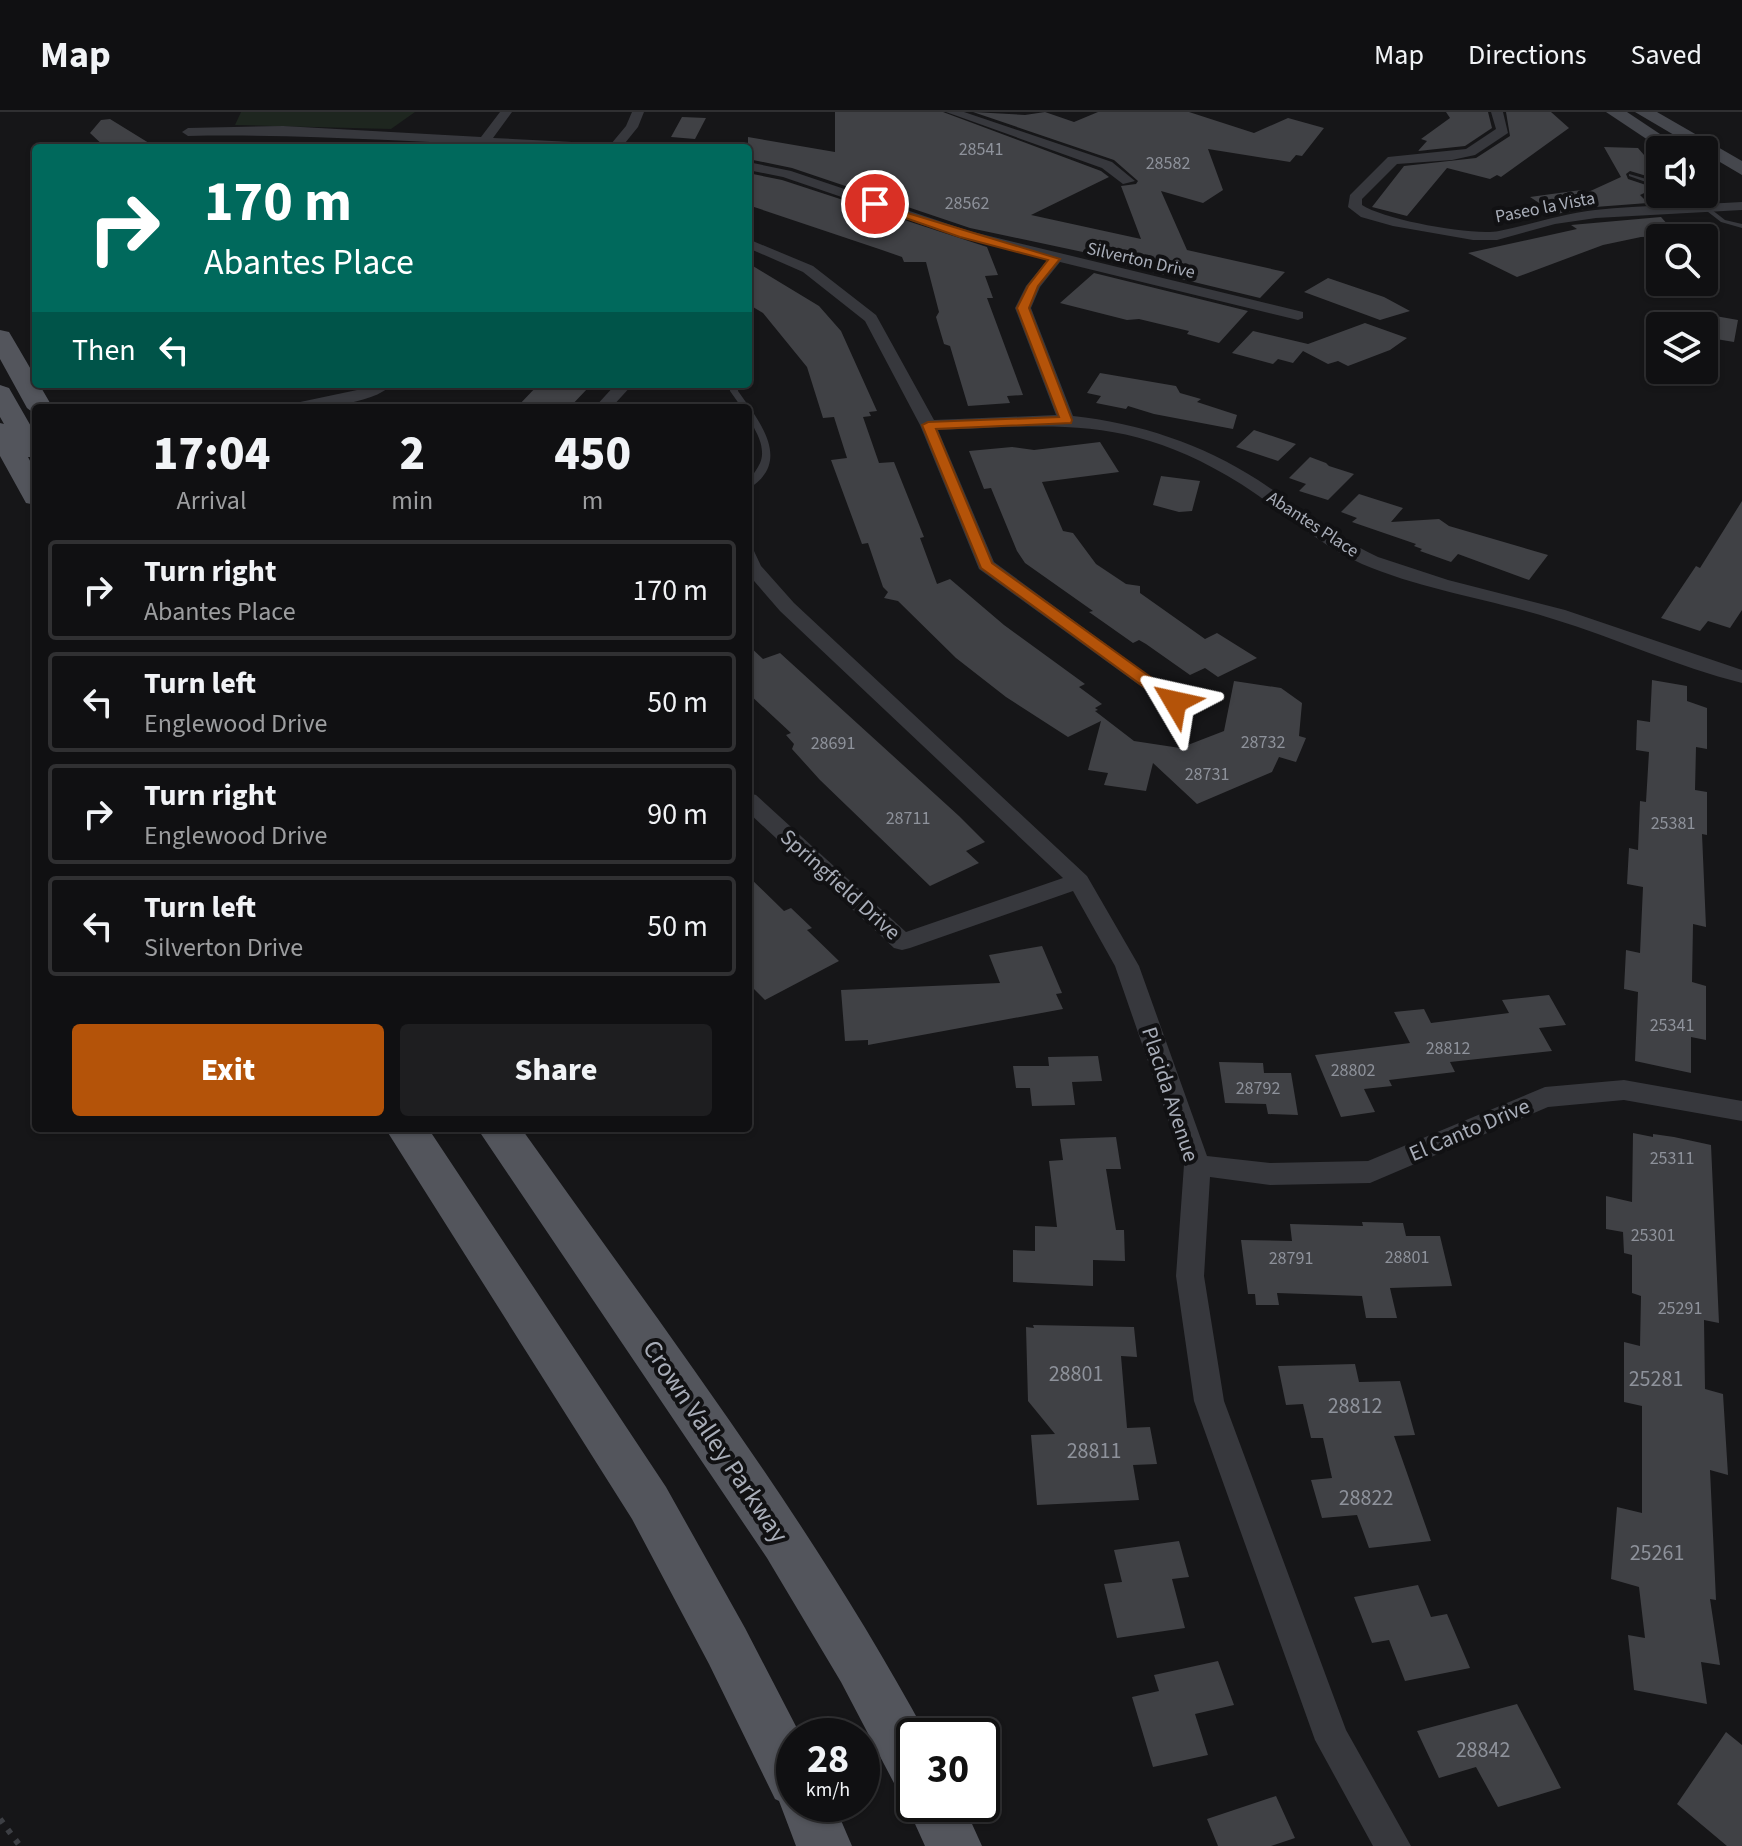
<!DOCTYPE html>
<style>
body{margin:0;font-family:"Source Sans 3",sans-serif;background:#1e1e20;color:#f1f3f6;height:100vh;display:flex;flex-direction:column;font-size:30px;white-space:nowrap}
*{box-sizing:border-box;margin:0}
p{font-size:26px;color:#9c9d9f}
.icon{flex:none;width:44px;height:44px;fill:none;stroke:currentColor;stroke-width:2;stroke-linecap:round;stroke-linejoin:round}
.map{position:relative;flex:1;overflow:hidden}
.side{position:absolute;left:32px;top:292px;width:720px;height:728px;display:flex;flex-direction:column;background:#101012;border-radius:8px;box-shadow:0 2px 6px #0004,0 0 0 2px #303032}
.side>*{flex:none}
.banner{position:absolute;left:32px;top:32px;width:720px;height:244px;border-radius:8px;box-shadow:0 2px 6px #0004,0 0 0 2px #303032;background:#00695c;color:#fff;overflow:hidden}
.buttons{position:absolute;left:1646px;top:24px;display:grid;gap:16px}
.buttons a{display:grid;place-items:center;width:72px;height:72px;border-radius:8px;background:#101012;box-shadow:0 2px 6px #0004,0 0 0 2px #303032;font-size:40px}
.speed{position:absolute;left:776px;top:1606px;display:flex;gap:16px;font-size:40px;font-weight:700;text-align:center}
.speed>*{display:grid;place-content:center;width:104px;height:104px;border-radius:50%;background:#101012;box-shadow:0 2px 6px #0004,0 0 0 2px #303032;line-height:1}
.speed small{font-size:20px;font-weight:400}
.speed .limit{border:4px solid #111;border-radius:12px;background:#fff;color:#111}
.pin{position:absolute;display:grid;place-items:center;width:68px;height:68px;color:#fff;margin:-34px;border:4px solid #fff;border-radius:50%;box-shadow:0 2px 8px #0007}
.me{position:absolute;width:88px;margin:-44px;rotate:306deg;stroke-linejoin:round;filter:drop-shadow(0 0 6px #0008)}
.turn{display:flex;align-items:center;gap:28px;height:168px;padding:0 40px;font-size:36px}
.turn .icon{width:104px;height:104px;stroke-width:2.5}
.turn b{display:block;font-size:56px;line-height:68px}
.then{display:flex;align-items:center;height:76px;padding:0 40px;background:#0003;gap:16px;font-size:30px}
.eta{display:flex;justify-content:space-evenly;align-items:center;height:136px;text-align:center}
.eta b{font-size:48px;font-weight:800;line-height:56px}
.button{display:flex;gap:16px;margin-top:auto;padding:16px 40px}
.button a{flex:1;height:92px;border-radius:8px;background:#b45309;color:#fff;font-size:32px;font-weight:800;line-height:92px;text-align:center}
.button a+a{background:#1e1e20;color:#f1f3f6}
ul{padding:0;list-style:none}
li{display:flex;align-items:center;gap:24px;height:100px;margin:0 16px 12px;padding:0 24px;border:4px solid #303032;border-radius:8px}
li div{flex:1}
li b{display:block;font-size:30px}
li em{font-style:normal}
header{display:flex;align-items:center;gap:48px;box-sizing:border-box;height:112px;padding:0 40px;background:#101012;border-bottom:2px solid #303032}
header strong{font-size:38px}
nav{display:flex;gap:44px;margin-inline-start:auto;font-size:28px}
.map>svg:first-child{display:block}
.green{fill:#1e261f}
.building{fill:#404145}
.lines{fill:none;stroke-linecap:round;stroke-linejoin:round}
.path{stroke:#3d3f44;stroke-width:6;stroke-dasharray:5 8;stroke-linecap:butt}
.service{fill:#37383d;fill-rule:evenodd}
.minor{fill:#37383d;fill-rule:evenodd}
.secondary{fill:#45474d;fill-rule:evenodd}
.primary{fill:#53555c;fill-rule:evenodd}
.route{fill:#b45309;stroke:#753606;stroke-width:2}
.labels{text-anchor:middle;stroke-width:8;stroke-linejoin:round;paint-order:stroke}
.number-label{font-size:18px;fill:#8e929b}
.far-street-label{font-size:18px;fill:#a8adb8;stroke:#111113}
.street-label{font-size:22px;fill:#a8adb8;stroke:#111113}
.near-number-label{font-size:22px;fill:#8e929b}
.near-street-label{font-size:26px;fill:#a8adb8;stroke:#111113}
</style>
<header>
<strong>Map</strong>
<nav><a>Map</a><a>Directions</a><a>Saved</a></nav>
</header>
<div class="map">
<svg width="1742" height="1734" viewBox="0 0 1742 1734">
<rect width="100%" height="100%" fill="#161618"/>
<path class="green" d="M241,0H415L391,17L235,13Z"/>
<path class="building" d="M835,0H943L1101,59L1109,65L1031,103L1141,127L1121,74L1136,72L1138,69L1114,48L973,0L1025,3L1045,0L1074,10L1098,0H1189L1254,21L1288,6L1324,16L1302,44L1296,43L1290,50L1208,37L1223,78L1203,91L1161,79L1187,138L1285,160L1260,186L1107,149L1111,146L970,116L792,56L748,47V25L835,40Z
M1446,0H1488L1492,16L1465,34L1418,39L1427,29L1421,27L1450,6Z
M1506,0H1551L1569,16L1501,65L1497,63L1490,67L1447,56L1407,104L1372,95L1404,54L1476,46L1510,24Z
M682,5L706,6L695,27L671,25Z
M110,7L157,36H106L90,21L101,8Z
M1604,35L1638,36L1650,50L1660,68L1630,59L1626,62L1628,67L1655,76L1640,83L1648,91L1595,95L1556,102L1530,85L1581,78L1586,81L1621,65Z
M748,61L782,68L987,135L998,163L985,164L993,186H987L1023,283L1007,284L1010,291L968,294L950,234L944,232L936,205L939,200L926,150H904L902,145L882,138L748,93Z
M1661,105L1678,124L1641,125L1603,133L1517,165L1468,141L1577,117L1571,113Z
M748,151L819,194L841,219L877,299L869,300L871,304L863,305L879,351L894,350L924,425L920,426L937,472L950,467L1004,513L1085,572L1079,575L1102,592L1095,596L1098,598L1095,599L1134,629L1180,636L1224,619L1234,569L1281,576L1302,591L1299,624L1306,626L1296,650L1279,645L1272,660L1197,692L1153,651L1146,679L1104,673L1108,661L1088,658L1101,609L1068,625L1006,585L956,546L898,489L884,486L888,480L883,475L868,431L862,432L831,348L847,346L834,305L823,306L807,255L763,201L748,192Z
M1094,161L1248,199L1219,231L1187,222L1189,219L1139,207L1127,208L1060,191Z
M1328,166L1384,185L1410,199L1380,208L1304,180Z
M1704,202L1738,208L1734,230L1704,225Z
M1365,211L1407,226L1390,238L1348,254L1338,249L1328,252L1303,239L1293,251L1278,247L1273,252L1232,241L1253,219L1308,232Z
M1100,261L1176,274L1180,281L1201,287L1197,290L1237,303L1233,317L1154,302L1128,294L1126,297L1096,291L1101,284L1087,281Z
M539,272H562L588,276L569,296H516Z
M1254,318L1296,332L1278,349L1236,335Z
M1100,330L1119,360L1042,370L1063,419L1073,421L1096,452L1126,472L1140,474V481L1205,527L1217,521L1257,546L1218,565L1205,556L1190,563L1146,532L1139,528L1133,531L1089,500L1093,499L1025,451L1017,439L991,376L984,377L969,339L1012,335L1034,338Z
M1310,345L1326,351L1329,354L1354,362L1328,388L1299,379L1306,372L1289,366Z
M1161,364L1200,369L1192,399L1179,400L1153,393Z
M1359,382L1403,396L1391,410L1439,407L1449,414L1548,443L1529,468L1458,442L1451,450L1420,439L1422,437L1414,434L1416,432L1352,410L1357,406L1341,400Z
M1742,389V498L1730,516L1708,509L1700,519L1661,506L1696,454L1700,456Z
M748,533L763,547L780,541L959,704L985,730L966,739L979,751L930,774L820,668L792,637L794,632L786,623L791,621L748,581Z
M1652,568L1687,574V589L1707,596V637L1696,635L1695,678L1707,680V723L1702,722L1706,815L1693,812L1692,870L1706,874V928L1691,925V961L1635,949L1638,880L1624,877L1626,838L1640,841L1643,775L1627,772L1629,736L1638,738L1640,689L1646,690L1649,640L1636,638L1637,608L1650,610Z
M748,764L784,799L791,796L812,816L807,818L839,849L765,888L748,871Z
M1042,834L1062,881L1056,882L1063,897L868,933V928L845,929L841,878L1000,871L989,843Z
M1549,883L1566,913L1539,916L1552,939L1450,950L1455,960L1389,968L1392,974L1364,977L1375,1000L1341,1005L1315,943L1410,931L1394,900L1424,897L1431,911L1509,901L1502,888Z
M1098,944L1102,969L1072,970L1075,993L1032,994L1030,976H1016L1013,954H1049L1048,945Z
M1219,950L1263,951L1264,961H1291L1298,1003L1268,1002L1266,992L1225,991Z
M1633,1021L1653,1025V1022L1674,1025L1711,1033L1719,1211L1704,1208L1705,1277L1723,1282L1728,1363L1710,1358L1716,1488L1710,1487L1720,1553L1701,1550L1707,1592L1634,1578L1628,1523L1645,1526L1639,1475L1611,1467L1617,1395L1642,1401V1294L1624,1290V1230L1640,1234L1641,1184L1632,1181V1143L1624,1141L1623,1120L1606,1117V1084L1632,1090Z
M1116,1025L1121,1057H1106L1116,1118H1124L1125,1149L1093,1148V1174L1013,1170V1138L1035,1139V1114L1057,1115L1049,1049L1063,1048L1060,1027Z
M1362,1110L1403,1111L1406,1124H1440L1452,1174L1390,1176L1397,1206H1366L1362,1184L1277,1181L1279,1193H1256L1255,1182H1248L1241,1128L1292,1129L1290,1112L1363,1114Z
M1033,1213L1134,1215L1137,1245L1121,1244L1127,1316L1150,1315L1157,1352L1133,1353L1139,1388L1037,1393L1031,1323L1055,1322L1028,1289L1026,1215L1034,1216Z
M1355,1252L1359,1270L1400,1269L1415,1323L1394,1324L1431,1429L1369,1436L1357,1403L1322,1406L1311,1368L1332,1366L1323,1326H1311L1303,1292L1286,1293L1278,1254Z
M1179,1429L1189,1465L1172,1467L1185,1516L1117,1526L1104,1472L1122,1470L1114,1438Z
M1418,1473L1431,1505L1447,1502L1470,1556L1405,1569L1389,1528L1372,1531L1354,1485Z
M1218,1549L1234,1593L1195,1602L1208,1643L1153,1655L1132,1585L1159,1579L1154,1563Z
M1517,1592L1561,1676L1498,1695L1476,1655L1439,1666L1417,1619Z
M1726,1620L1742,1633V1734H1727L1677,1692Z
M1276,1684L1295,1726L1271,1734H1218L1207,1707Z"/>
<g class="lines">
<path class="path" d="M0,1707L20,1734"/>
<path class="service" d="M1629,62L1660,71V75L1629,64Z
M1663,82H1670L1684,96L1679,97Z
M1703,94H1707L1725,108L1742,112V116L1721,110L1703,96Z
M730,272H738V279C758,308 794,349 748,377C748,363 763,356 762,340C762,323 748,312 748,296H742L730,279Z"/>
<path class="minor" d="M500,0H512L493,26L611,32L626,14L632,0H644L638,15L621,36C477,36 333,21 188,24L182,20L188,16L283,14L481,25Z
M946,0H964L1112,50L1135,69L1123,72L1102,56Z
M1491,0H1503L1508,21L1475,43L1452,48L1397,52L1362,87V93C1385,108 1472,124 1499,119C1532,112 1562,102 1595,98C1644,93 1693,93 1742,90V98L1596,106L1555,112L1497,128H1473L1393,114L1361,105L1348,95L1350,83L1388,45L1466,37L1496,17Z
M748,50L791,59L969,119L1303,200V206L1298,208L1060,150L1040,175L1031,196L1073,304C1139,311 1202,332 1258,368C1298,394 1334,425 1378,445L1448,468L1565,498L1742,558V571C1678,555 1616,526 1553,507C1490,487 1423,478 1362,452C1317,432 1282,398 1241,372C1131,303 1061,313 938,318L994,450L1185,590L1175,596L1168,594L979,457L920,313L865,209L803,160L748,136V127L813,154L876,203L934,308L1056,303L1015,196L1026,174L1048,147L959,125L783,65L748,58Z
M371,272H393C371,294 314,296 284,296L286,293L357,278Z
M616,272H633L611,296H594Z
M748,437L754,439L761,454L794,491L1087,764L1139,854L1207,1044L1270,1051L1368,1049L1545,975L1624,968L1742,989V1009L1624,988L1548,995L1370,1071L1270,1073L1210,1065L1204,1164L1224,1289L1346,1618L1411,1734H1373L1315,1628L1194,1289L1176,1164L1184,1053L1115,854L1073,779L910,836L902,838L894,836L748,700V681L756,683L906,820L1063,766L780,499L748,462Z"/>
<path class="secondary" d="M1606,0H1627L1669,28L1666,32H1654Z
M1635,0H1657L1742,49V63Z"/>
<path class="primary" d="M0,218L9,220L12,225L36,266V272H39L53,296H36V303L27,296L0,247Z
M0,273L9,276L36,323V345H28L36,360V393L26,391L0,344V311L4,312L0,305Z
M385,1016H428L666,1375L745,1516L801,1624H794V1692H834L852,1734H796L779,1689L775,1687L709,1552L632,1407Z
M477,1016H521C662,1215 811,1409 927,1624H914V1692H963L982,1734H925L906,1692L911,1680L895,1673L841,1570L767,1446Z"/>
</g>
<path class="route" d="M871,90L1060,147L1038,174L1029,196L1072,308L1071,311L936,317L992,451L1181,587V594H1170L981,456L922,313L928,310L1059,305L1017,196L1028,174L1048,148L960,125L871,94Z"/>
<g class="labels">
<g class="number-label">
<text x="981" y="43">28541</text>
<text x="1168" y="57">28582</text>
<text x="967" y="97">28562</text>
<text x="1263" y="636">28732</text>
<text x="833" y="637">28691</text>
<text x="1207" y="668">28731</text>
<text x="908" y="712">28711</text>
<text x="1673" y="717">25381</text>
<text x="1672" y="919">25341</text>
<text x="1448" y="942">28812</text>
<text x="1353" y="964">28802</text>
<text x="1258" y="982">28792</text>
<text x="1672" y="1052">25311</text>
<text x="1653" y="1129">25301</text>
<text x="1407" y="1151">28801</text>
<text x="1291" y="1152">28791</text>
<text x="1680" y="1202">25291</text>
</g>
<g class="far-street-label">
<text transform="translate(1545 95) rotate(-11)" y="6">Paseo la Vista</text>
<text transform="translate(1141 148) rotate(13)" y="6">Silverton Drive</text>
<text transform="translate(1313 412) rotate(33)" y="6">Abantes Place</text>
</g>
<g class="street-label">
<text transform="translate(841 772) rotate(42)" y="8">Springfield Drive</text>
<text transform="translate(1171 982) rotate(72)" y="8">Placida Avenue</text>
<text transform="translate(1469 1017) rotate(-23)" y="8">El Canto Drive</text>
</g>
<g class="near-number-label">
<text x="1076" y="1269">28801</text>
<text x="1656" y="1274">25281</text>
<text x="1355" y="1301">28812</text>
<text x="1094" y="1346">28811</text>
<text x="1366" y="1393">28822</text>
<text x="1657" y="1448">25261</text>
<text x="1483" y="1645">28842</text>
</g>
<g class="near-street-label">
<text transform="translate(716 1329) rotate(56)" y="9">Crown Valley Parkway</text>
</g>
</g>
</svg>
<div class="buttons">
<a><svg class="icon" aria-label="sound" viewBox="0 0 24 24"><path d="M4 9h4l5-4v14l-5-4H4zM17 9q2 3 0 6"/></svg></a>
<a><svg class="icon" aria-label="search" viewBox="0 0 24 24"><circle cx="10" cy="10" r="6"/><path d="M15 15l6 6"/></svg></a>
<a><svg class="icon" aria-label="layers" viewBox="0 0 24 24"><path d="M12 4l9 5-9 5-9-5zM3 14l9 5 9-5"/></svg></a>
</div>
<div class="speed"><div>28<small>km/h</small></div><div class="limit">30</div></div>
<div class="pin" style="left:875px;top:92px;background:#d93025"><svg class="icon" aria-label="arrive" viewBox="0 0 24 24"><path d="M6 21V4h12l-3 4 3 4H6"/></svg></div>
<svg class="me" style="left:1175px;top:590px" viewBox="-20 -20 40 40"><path d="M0-17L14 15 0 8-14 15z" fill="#b45309" stroke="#fff" stroke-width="4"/></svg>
<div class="banner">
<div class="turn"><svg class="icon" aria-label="right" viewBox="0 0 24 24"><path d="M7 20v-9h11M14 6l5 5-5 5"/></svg><div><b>170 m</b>Abantes Place</div></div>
<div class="then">Then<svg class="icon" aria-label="left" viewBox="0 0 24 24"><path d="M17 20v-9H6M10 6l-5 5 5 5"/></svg></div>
</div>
<section class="side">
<div class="eta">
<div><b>17:04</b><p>Arrival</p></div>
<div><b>2</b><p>min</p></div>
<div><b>450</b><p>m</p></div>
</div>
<ul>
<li><svg class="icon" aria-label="right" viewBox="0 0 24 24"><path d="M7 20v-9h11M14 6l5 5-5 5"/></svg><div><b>Turn right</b><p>Abantes Place</p></div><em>170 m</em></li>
<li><svg class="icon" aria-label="left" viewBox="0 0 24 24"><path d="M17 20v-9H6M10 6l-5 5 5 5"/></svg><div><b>Turn left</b><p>Englewood Drive</p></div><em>50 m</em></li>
<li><svg class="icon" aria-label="right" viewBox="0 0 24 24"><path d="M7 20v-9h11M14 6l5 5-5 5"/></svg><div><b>Turn right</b><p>Englewood Drive</p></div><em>90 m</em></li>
<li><svg class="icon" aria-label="left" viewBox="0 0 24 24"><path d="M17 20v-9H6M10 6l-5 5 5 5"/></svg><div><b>Turn left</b><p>Silverton Drive</p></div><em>50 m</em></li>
</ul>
<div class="button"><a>Exit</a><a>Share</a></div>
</section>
</div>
